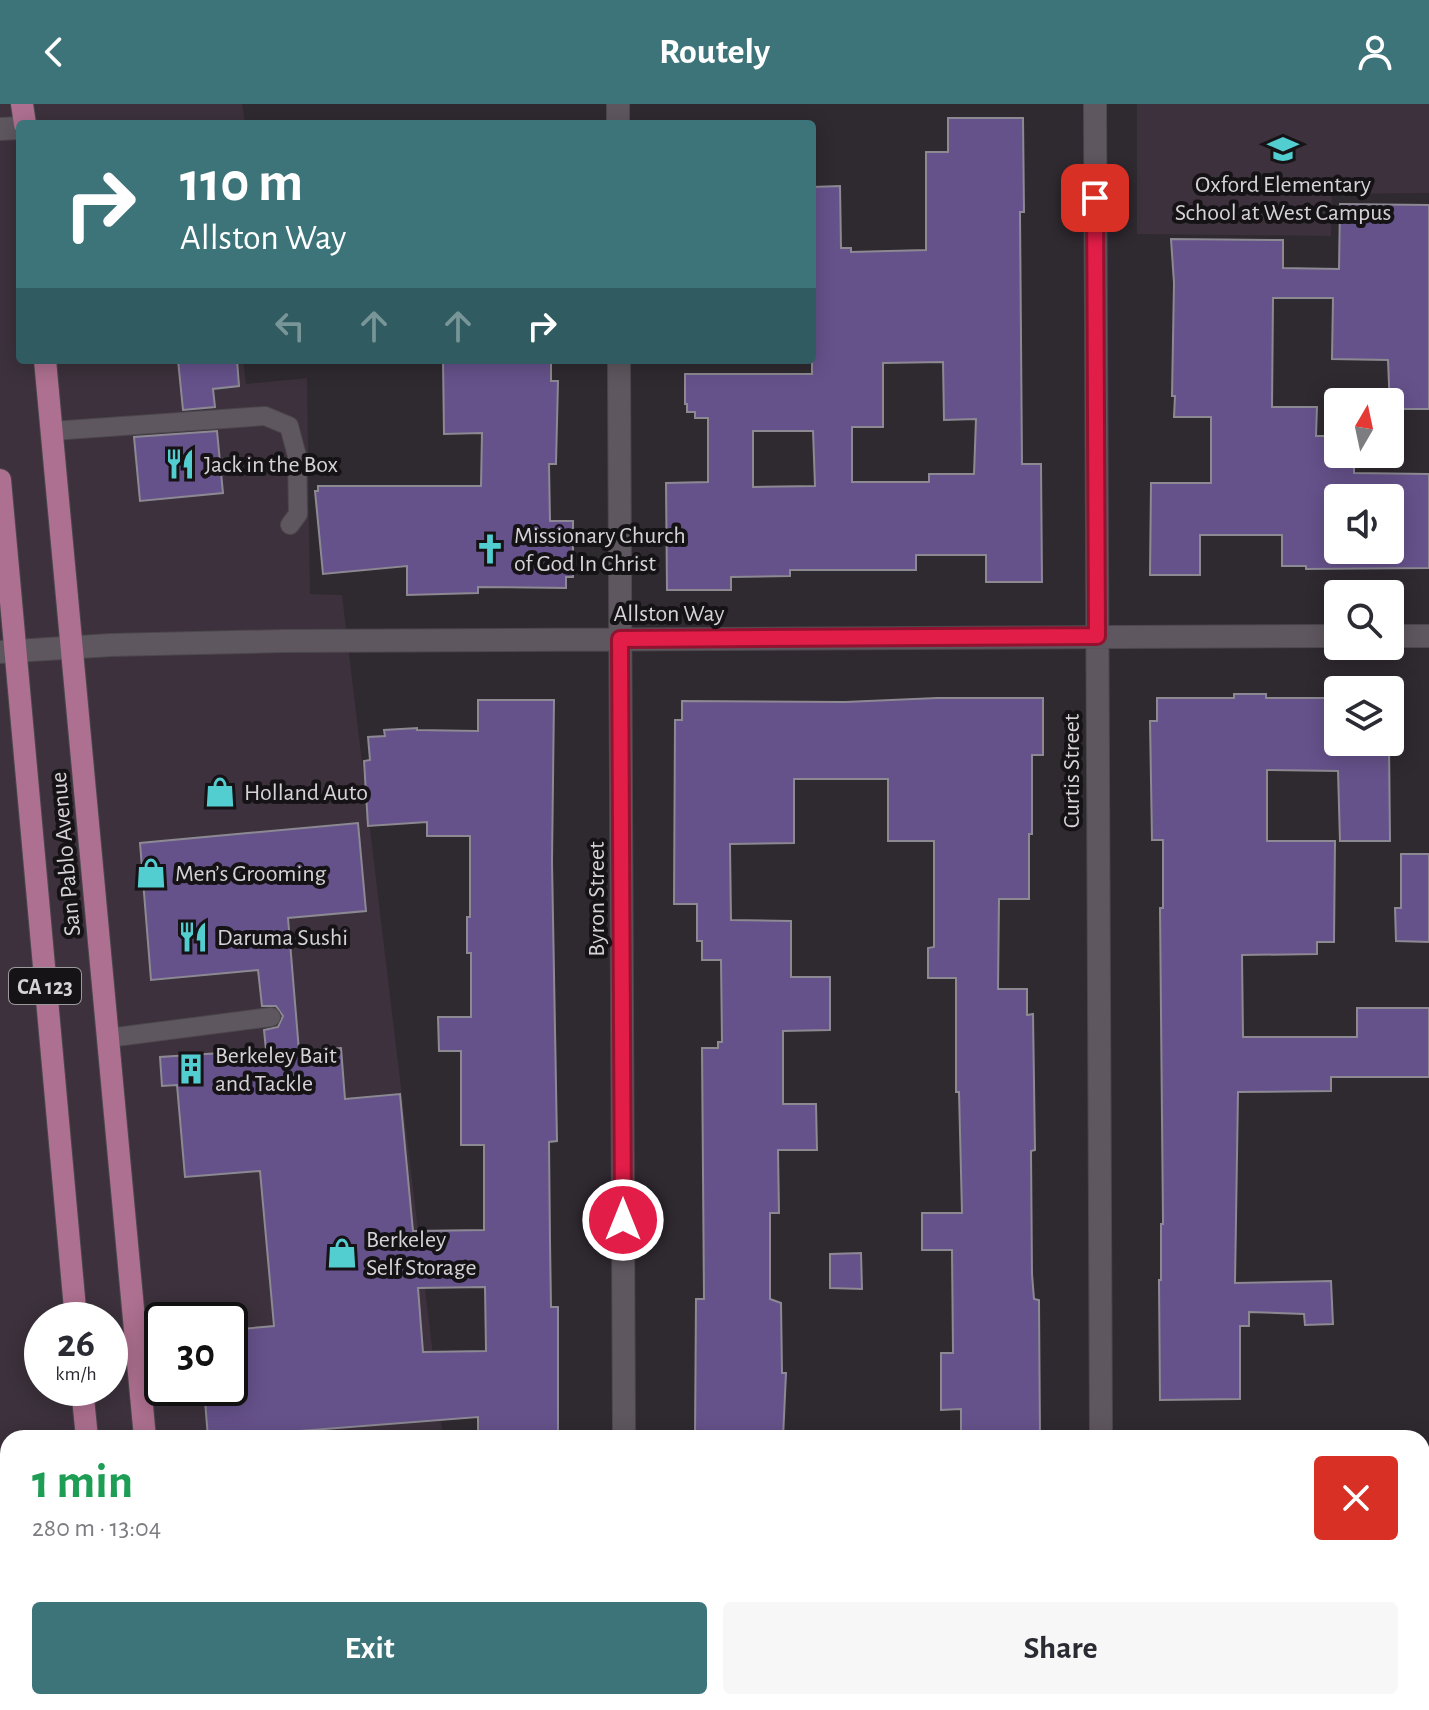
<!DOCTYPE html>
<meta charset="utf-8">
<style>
body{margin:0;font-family:"Alegreya Sans",sans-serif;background:#f7f7f7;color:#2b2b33;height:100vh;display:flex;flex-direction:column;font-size:30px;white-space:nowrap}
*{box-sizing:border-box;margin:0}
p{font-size:26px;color:#7c7c81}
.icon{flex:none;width:44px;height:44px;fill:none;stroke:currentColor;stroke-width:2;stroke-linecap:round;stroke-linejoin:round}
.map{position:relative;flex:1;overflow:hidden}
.side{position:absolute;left:0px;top:1326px;width:1430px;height:280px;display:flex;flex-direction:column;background:#fff;border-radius:24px 24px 0 0;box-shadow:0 4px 20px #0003}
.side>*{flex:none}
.top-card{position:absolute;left:16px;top:16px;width:800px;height:244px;border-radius:8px;box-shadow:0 4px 20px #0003;background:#3d747a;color:#fff;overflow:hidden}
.needle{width:52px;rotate:9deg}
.fabs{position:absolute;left:1324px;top:284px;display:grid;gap:16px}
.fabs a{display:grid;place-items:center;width:80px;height:80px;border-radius:8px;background:#fff;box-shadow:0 4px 20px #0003;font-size:40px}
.speed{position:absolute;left:24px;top:1198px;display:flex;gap:16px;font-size:40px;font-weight:700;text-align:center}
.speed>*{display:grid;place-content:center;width:104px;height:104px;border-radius:50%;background:#fff;box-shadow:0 4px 20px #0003;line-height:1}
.speed small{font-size:20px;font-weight:400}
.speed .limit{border:4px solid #111;border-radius:12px;background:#fff;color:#111}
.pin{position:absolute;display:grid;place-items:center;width:68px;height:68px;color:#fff;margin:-34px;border-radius:16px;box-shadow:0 4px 12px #0006}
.me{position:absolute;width:88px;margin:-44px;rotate:0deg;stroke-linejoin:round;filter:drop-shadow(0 0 6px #0008)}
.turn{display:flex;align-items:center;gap:28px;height:168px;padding:0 32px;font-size:36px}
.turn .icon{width:104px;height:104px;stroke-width:2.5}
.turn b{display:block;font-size:56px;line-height:68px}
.lanes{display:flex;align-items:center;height:76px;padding:0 32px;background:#0003;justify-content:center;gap:40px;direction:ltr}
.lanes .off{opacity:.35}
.round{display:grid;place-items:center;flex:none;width:84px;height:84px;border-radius:8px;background:#f7f7f7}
.overview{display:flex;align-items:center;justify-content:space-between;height:136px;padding:0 32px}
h1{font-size:48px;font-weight:600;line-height:60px;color:#1e9e55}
.cta{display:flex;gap:16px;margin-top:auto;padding:16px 32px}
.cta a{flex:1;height:92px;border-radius:8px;background:#3d747a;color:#fff;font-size:32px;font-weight:600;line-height:92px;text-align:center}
.cta a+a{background:#f7f7f7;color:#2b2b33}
header{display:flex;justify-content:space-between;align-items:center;height:104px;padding:0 32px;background:#3d747a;color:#fff;font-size:36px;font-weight:600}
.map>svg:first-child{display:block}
.built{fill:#3c313c;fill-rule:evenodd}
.building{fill:#66528b;stroke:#8c8993;stroke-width:2;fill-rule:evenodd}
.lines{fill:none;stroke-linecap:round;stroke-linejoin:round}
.service-casing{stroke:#4c474d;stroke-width:20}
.minor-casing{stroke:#4c474d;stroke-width:24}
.primary-casing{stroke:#4c474d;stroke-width:24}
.service{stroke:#5f575f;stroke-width:18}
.minor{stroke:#5f575f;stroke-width:22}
.primary{stroke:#ae7090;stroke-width:22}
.route-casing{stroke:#92132f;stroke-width:20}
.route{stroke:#e11d48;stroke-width:14}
.labels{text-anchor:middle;stroke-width:8;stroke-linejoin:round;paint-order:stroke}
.shield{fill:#161316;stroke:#9c999d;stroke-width:2}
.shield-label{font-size:22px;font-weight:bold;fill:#d6d2d7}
.poi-label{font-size:24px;fill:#d6d2d7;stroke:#161316;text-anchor:start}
.street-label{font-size:24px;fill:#d6d2d7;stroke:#161316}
</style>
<header><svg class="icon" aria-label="back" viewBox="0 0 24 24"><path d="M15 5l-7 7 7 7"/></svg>Routely<svg class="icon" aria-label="person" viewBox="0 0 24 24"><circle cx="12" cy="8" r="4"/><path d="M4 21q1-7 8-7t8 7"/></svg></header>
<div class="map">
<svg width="1429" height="1606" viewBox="0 0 1429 1606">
<rect width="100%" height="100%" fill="#2f2930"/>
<path class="built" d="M0,0H242L245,20H20V256H243L246,280L307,274L310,490L342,491L443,1334H8V1552H0ZM42,1216H110V1284H42ZM162,1216H230V1284H162Z
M1137,0H1429V89L1332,90L1331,132L1137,130Z"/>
<path class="building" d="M948,14H1023L1024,108H1020L1022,360H1041L1042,478H986V451H916V466H790V472L731,473V486H667L666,379L708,378V314H695V308H687V300H685V270H812V83L840,82L841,144H851V148L926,146V48H948ZM943,258L944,316L976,315L974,370H929V378H852V323H883V259ZM753,327H813L815,382L753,383Z
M1340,100L1429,101V305H1390L1388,256L1332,255L1333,194H1273L1272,303H1317L1316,332H1338V350H1354V369L1429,370V464L1306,465V462H1282V431H1200V471H1150L1151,379H1211V313H1174L1175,292H1172L1174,179L1171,135L1283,136V164L1339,165ZM1338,394H1390V446H1338Z
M178,256H237L239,282L213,285L215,303L183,306Z
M443,256H551V277H558L556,360H549L550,417H573V473H566V484L478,483V489L407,491V462L323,470L315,387H318V382H481L482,329L444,330Z
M217,327L223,389L140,397L134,333Z
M1234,590H1266V594H1331V638H1389L1390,737H1340L1338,667L1267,666V737H1335L1334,838H1317V850L1242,851L1243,933H1357V904H1429V973H1331V987L1238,988L1235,1179L1331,1177L1333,1220L1305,1221L1304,1210L1249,1208V1222H1240V1295L1160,1296L1159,1176H1161V1120H1163L1160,804H1163V736H1152L1150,617H1157V594H1234Z
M937,594H1043V651H1032V730H1029V795H999L998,885H1027V911L1033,910L1035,1046L1031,1047L1032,1170L1034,1195L1039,1196L1040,1334H961V1305L941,1306V1249H953L952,1146H922V1109H962L959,988H956V874H928V844L934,843V737H888V675H794V739L730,740L731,816L791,817V873H830V926L783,927V1000H816L817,1046H778L779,1109H770V1195L781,1199L782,1269H786L783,1334H695L696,1195H704L702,944H718V938H722L721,856H702V837H697V800H674L675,616H682V597L845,598Z
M478,596H554L552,758L557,1037L549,1038L550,1137L551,1203H558V1334H478V1313L208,1334L204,1284H230V1226L274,1222L260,1067L185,1073L177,981L162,982L160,953L266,946L264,926L278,923L283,912L276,902H262L258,866L151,876L140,739L358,719L366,807L288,814L299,947L341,944L345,995L400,990L413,1127L484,1126V1041H461V947H439L438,913H471V849H467V813H470V732H427V718L368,722L364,657L370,656L368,633L385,632L384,626L417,624V626L478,627ZM485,1183L486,1247L423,1248L418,1184Z
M1401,750H1429V838L1396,837L1395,804H1401Z
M861,1149L862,1185L830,1184V1150Z"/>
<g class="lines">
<g class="service-casing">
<path id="service" d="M52,327L265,312L289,322L297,352L298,410L290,421
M108,934L271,913
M5,1504H8"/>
</g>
<g class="minor-casing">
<path id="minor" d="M1095,0L1101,1334
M618,20V0
M0,25L20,24
M619,256L624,1334
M1390,532H1429
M0,548L111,541L283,537L1338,532
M1422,1577H1429
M1102,1598V1606
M0,1601L29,1598"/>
</g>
<g class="primary-casing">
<path id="primary" d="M22,0L25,20
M45,256L145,1334
M0,376L76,1216
M82,1284L87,1334
M112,1598L113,1606
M170,1598V1606"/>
</g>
<use href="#service" class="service"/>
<use href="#minor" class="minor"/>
<use href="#primary" class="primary"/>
</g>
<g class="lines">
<g class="route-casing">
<path id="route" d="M623,1116L620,535L1097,532L1095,94"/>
</g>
<use href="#route" class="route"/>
</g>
<defs>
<g id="school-bare" transform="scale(2.4)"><path d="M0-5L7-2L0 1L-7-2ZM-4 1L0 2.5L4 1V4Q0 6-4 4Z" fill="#52cdd0" stroke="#161316" stroke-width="2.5" paint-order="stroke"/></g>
<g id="restaurant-bare" transform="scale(2.4)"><path d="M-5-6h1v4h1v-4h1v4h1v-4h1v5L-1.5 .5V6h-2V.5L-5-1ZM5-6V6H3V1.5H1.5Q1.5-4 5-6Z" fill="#52cdd0" stroke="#161316" stroke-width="2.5" paint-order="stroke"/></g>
<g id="church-bare" transform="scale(2.4)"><path d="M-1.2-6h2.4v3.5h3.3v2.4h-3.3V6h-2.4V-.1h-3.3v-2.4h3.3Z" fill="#52cdd0" stroke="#161316" stroke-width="2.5" paint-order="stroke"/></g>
<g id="shop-bare" transform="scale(2.4)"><path d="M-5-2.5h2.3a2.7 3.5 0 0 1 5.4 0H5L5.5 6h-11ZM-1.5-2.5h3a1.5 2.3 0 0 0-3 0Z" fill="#52cdd0" stroke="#161316" stroke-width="2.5" paint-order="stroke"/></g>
<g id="building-bare" transform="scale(2.4)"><path d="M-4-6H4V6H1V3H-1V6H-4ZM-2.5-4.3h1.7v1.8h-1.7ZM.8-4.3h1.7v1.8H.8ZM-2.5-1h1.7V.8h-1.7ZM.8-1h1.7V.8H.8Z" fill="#52cdd0" stroke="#161316" stroke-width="2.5" paint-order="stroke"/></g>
</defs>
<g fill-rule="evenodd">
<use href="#school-bare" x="1283" y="45"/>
<use href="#restaurant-bare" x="180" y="360"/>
<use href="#church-bare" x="490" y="445"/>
<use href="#shop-bare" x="220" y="688"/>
<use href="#shop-bare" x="151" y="769"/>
<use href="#restaurant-bare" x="193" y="833"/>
<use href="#building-bare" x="191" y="965"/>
<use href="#shop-bare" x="342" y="1149"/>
</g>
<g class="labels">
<rect class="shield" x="9" y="864" width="72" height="36" rx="6"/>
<g class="shield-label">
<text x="45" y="890">CA 123</text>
</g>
<g class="poi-label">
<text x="1283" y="88" text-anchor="middle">Oxford Elementary<tspan x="1283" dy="28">School at West Campus</tspan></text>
<text x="204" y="368">Jack in the Box</text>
<text x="514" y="439">Missionary Church<tspan x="514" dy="28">of God In Christ</tspan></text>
<text x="244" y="696">Holland Auto</text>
<text x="175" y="777">Men’s Grooming</text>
<text x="217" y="841">Daruma Sushi</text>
<text x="215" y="959">Berkeley Bait<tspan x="215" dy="28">and Tackle</tspan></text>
<text x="366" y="1143">Berkeley<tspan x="366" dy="28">Self Storage</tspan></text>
</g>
<g class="street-label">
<text x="669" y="517">Allston Way</text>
<text transform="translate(1071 667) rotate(-90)" y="8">Curtis Street</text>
<text transform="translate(65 750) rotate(-95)" y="8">San Pablo Avenue</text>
<text transform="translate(596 795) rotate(-90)" y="8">Byron Street</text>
</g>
</g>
</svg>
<div class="fabs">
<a><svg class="needle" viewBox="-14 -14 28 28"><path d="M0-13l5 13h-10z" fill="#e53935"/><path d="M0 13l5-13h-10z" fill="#7c7c81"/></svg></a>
<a><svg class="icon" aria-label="sound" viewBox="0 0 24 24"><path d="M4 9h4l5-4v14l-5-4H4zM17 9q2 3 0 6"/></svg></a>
<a><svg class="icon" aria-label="search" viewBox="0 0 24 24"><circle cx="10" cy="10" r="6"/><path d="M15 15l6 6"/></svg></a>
<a><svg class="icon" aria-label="layers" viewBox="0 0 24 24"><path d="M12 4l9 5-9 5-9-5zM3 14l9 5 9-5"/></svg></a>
</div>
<div class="speed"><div>26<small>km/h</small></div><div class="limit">30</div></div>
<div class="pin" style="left:1095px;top:94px;background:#d93025"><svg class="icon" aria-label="arrive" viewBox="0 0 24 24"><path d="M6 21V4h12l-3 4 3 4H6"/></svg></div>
<svg class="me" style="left:623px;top:1116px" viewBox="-20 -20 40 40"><circle r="17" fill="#e11d48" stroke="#fff" stroke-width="3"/><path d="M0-11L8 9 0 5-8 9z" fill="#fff"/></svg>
<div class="top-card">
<div class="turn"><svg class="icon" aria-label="right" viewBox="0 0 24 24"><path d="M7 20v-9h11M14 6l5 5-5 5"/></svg><div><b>110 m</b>Allston Way</div></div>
<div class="lanes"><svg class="icon off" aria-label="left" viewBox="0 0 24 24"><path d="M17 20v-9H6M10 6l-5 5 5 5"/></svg><svg class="icon off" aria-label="ahead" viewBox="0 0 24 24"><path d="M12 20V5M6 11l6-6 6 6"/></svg><svg class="icon off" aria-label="ahead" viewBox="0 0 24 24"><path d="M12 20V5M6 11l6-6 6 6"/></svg><svg class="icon" aria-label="right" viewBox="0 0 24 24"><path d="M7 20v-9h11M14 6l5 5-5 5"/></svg></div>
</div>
<section class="side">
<div class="overview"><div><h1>1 min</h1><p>280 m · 13:04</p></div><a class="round" style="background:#d93025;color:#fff"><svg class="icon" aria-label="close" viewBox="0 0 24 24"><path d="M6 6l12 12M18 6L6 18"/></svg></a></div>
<div class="cta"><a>Exit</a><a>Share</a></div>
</section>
</div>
